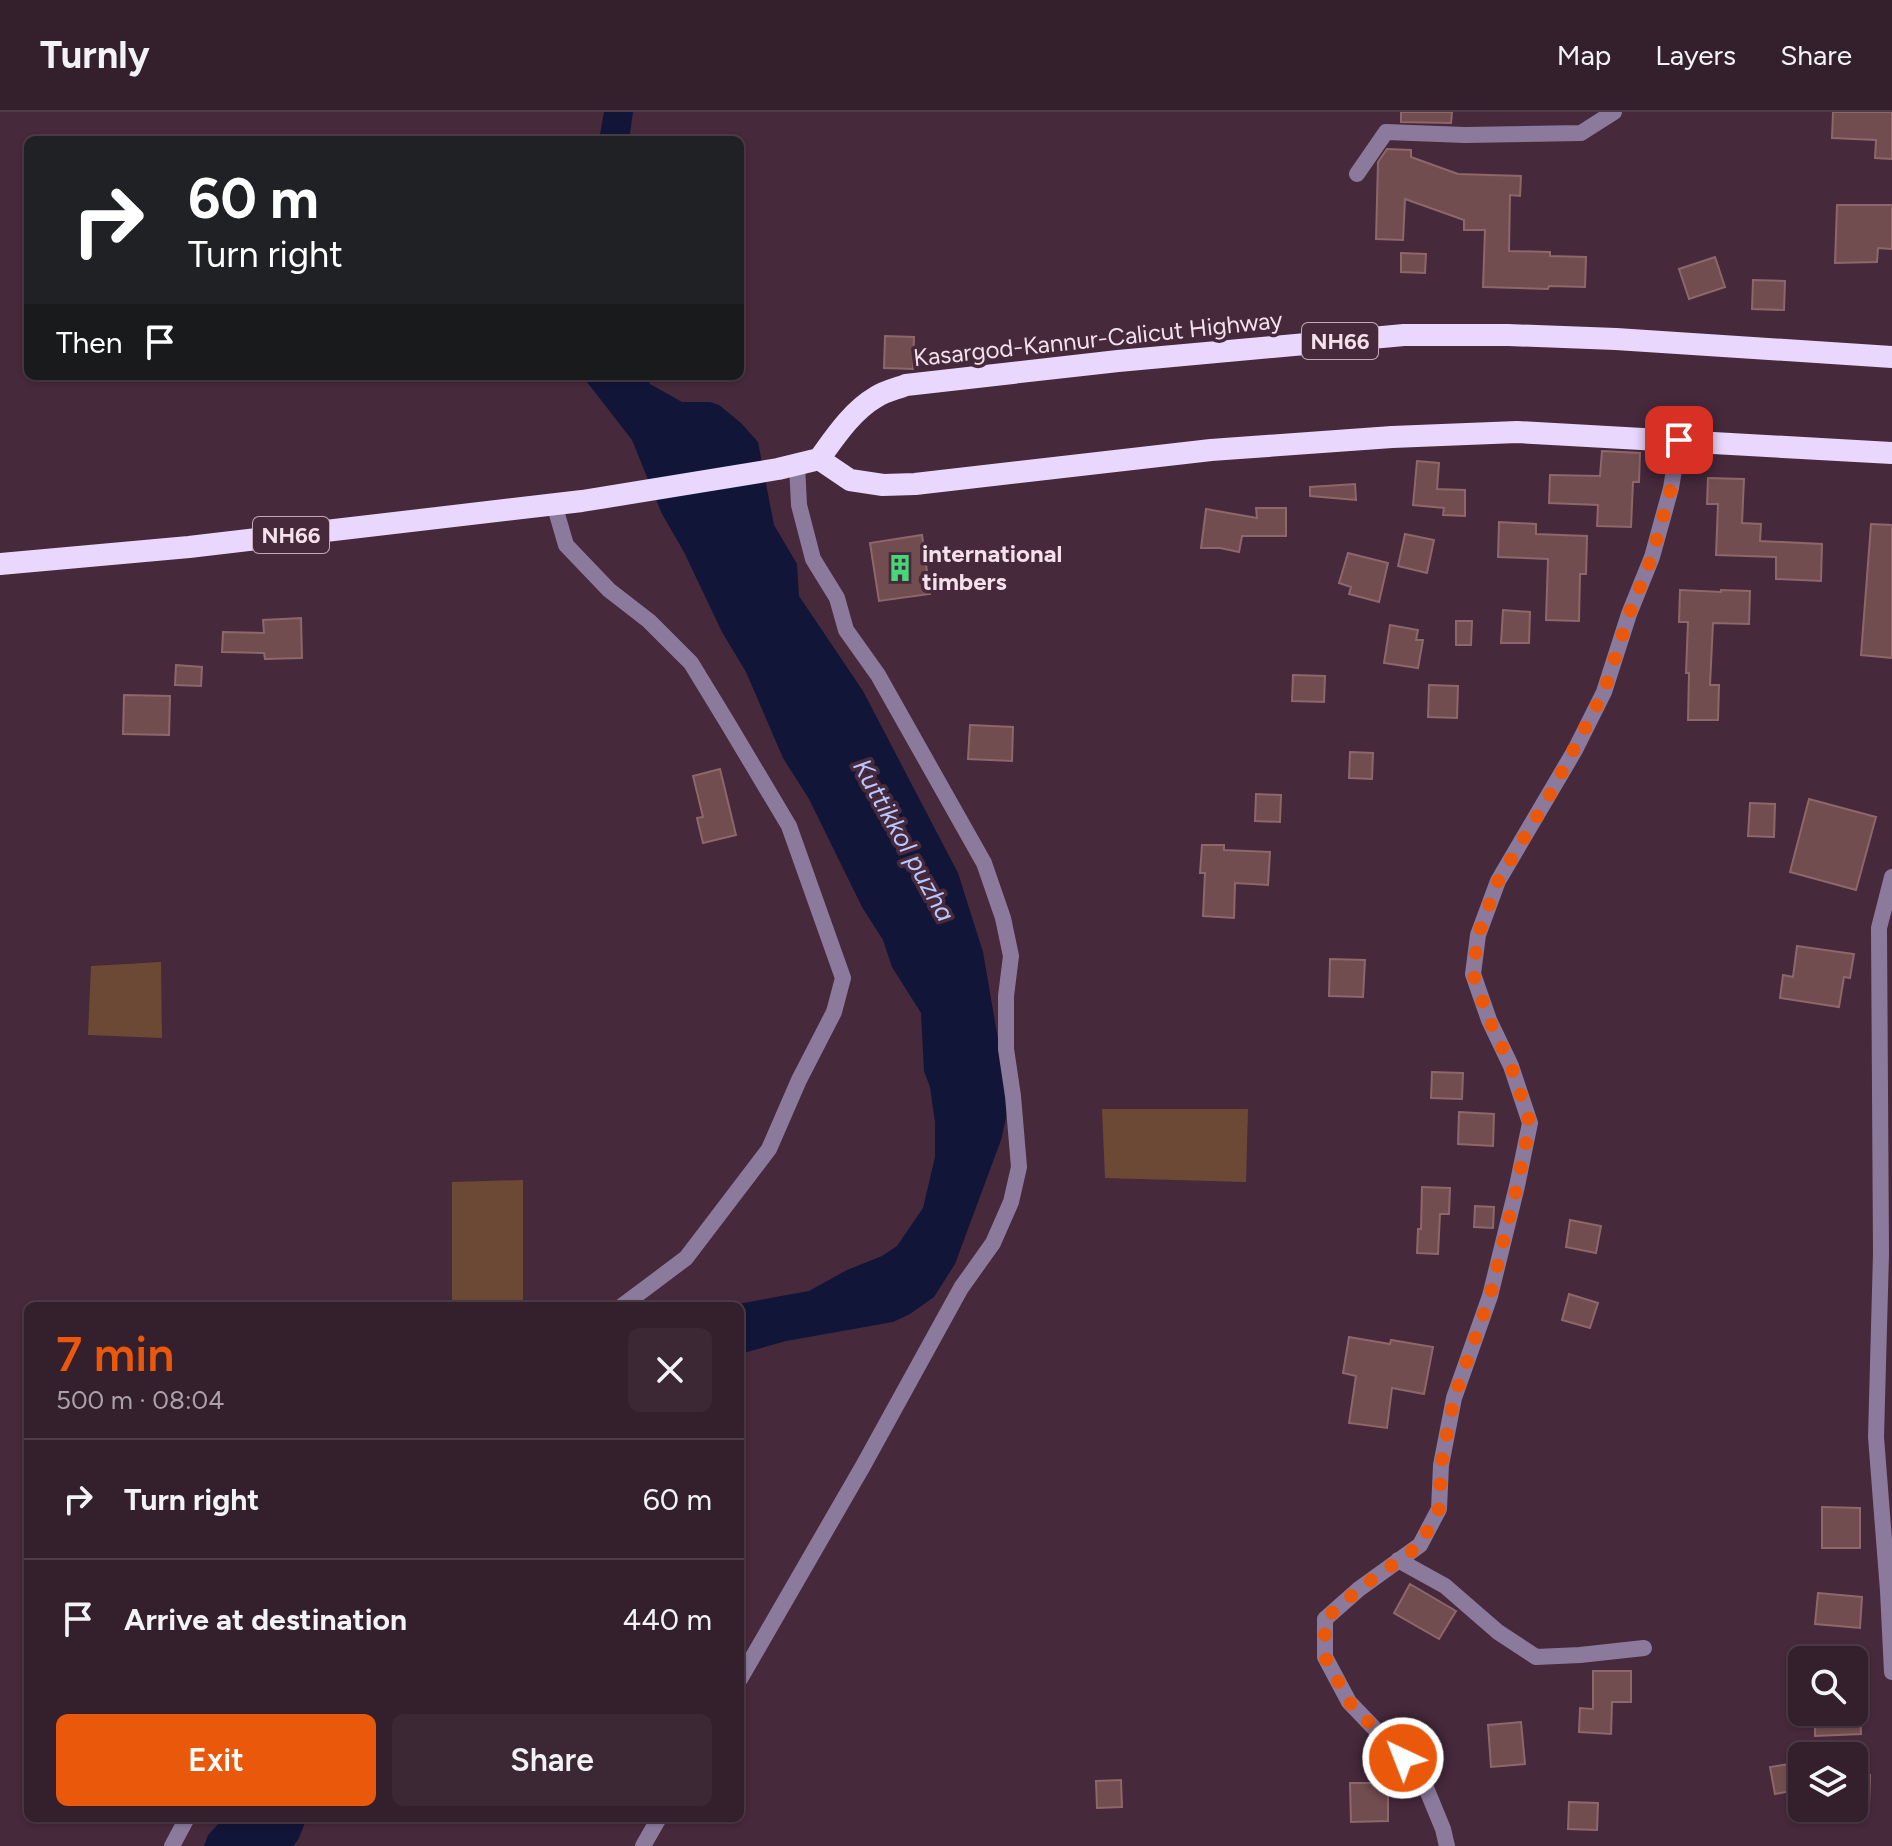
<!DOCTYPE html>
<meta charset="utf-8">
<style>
body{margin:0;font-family:Figtree,sans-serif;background:#3c2734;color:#f1f3f6;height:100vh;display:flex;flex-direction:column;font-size:30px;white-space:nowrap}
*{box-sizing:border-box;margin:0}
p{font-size:26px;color:#a9a2a9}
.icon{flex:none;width:44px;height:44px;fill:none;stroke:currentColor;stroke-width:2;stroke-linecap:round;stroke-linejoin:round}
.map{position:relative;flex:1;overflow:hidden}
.sheet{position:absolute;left:24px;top:1190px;width:720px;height:520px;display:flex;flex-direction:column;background:#341f2c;border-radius:12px;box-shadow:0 2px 6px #0004,0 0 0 2px #4e3d48}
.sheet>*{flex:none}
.top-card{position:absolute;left:24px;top:24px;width:720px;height:244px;border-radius:12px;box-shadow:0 2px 6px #0004,0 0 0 2px #4e3d48;background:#202124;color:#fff;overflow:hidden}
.tools{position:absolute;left:1788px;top:1534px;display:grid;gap:16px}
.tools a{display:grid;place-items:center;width:80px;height:80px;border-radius:12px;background:#341f2c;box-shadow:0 2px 6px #0004,0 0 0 2px #4e3d48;font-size:40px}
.pin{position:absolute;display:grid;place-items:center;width:68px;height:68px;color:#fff;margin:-34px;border-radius:16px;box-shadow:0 4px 12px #0006}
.me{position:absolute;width:88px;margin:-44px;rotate:317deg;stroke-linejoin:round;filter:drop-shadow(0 0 6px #0008)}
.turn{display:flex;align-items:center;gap:28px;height:168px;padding:0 32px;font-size:36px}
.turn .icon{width:104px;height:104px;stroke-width:2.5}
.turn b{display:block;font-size:56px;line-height:68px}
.then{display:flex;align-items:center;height:76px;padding:0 32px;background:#0003;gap:16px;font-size:30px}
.round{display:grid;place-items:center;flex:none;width:84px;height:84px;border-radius:12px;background:#3c2734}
.headline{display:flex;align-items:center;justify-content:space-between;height:136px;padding:0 32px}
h1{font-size:48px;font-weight:600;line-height:60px;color:#ea580c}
.button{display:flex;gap:16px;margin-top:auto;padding:16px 32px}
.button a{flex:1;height:92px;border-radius:12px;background:#ea580c;color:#fff;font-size:32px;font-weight:600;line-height:92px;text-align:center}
.button a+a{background:#3c2734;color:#f1f3f6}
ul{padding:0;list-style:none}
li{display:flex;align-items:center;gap:24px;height:120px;padding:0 32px;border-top:2px solid #4e3d48}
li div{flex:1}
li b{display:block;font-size:30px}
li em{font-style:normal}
header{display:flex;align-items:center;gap:48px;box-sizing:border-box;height:112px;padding:0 40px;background:#341f2c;border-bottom:2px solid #4e3d48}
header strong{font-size:38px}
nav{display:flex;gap:44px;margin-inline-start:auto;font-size:28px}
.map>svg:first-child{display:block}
.green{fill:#6c4935}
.water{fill:#111538}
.building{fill:#724d4f;stroke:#8d6769;stroke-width:2}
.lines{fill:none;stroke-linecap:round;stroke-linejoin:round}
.minor{stroke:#8c7a9d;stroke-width:16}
.trunk{stroke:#ead7fd;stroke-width:22}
.route{stroke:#ea580c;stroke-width:14;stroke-dasharray:0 25.2}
.labels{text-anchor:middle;stroke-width:7;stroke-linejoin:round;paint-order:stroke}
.shield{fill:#46293b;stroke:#c0aab7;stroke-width:2}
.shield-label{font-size:22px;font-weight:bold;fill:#f4e1ec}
.street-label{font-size:24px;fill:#f4e1ec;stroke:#46293b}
.poi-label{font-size:24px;font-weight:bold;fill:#f4e1ec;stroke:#46293b;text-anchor:start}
.water-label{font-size:26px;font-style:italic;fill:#bac7fe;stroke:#46293b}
</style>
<header>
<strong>Turnly</strong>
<nav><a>Map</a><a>Layers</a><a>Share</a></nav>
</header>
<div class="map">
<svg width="1892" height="1734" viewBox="0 0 1892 1734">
<rect width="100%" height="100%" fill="#46293b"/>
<path class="green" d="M161,850L162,926L88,923L91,854Z
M1102,997H1248L1246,1070L1105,1066Z
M523,1068V1194H452V1070Z"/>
<path class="water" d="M604,0H633L629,28H599Z
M584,264H645L650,272L682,290H710L719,293L741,311L758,330L774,413L797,452L799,484L863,579L958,761L983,840L1006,974L1007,1001L1001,1028L955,1152L934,1185L910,1202L893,1210L786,1229L740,1242V1194H727L809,1179L847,1158L882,1144L897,1134L923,1096L935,1045V1010L930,975L924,959L921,901L892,855L883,828L862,795L809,687L783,646L746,560L722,520L684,440L662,402L632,328L587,270Z
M224,1706H307L298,1728L293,1734H204L208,1723Z"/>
<path class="building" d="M1401,0H1452L1451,11L1401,10Z
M1833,0H1892V47L1875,46L1876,28L1832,26Z
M1387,37L1411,38V45L1458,62L1521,64L1520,84L1510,83L1509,139L1550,140V144L1586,145L1585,175L1549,174L1548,177L1483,175L1485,118H1464V108L1405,87L1403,128L1376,127L1378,50Z
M1837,93H1892V137L1878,136L1877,150L1835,151Z
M1401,141L1426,142L1425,161L1401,160Z
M1715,145L1725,175L1689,187L1679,157Z
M1753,168L1785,169L1784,198L1752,197Z
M885,224L914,225L913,257L884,256Z
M1602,339L1640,341L1639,370H1633L1631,415L1597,414L1598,393L1549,391L1550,363L1600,364Z
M1417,349L1439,351L1437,377L1465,378V404L1443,403L1444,396L1413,393Z
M1708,366L1744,367L1742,411L1761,412L1760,429L1822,432L1821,469L1776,467V445L1716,443L1718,392H1707Z
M1355,372L1356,388L1310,384V375Z
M1256,396H1286V424H1242L1239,440L1220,436H1201L1206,397L1257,406Z
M1499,410L1536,412V422L1587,424L1586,462H1580L1579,509L1546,508L1548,447L1498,445Z
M1871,412L1892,413V546L1861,543Z
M1405,422L1434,428L1427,461L1398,454Z
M922,423L930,482L879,489L870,431Z
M1348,441L1388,451L1379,490L1349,482L1351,475L1339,471Z
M1680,478L1721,480V478L1750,479L1749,512L1713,511L1710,573H1719L1718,608H1688L1689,561H1686L1688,510H1679Z
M1503,498L1530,500L1529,531H1501Z
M301,506L302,546L265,547L264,541L222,540L223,520L264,521L263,508Z
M1456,509H1472L1471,533H1456Z
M1390,513L1418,518L1416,528H1423L1418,556L1384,551Z
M176,553L202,555L201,574L175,573Z
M1293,563L1325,564L1324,590L1292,589Z
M1429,573L1458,574L1457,606L1428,605Z
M124,583L170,584L169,623L123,622Z
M970,613L1013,615L1012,649L968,647Z
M1350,640L1373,641L1372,667L1349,666Z
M720,657L736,723L703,731L697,706L703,705L693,664Z
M1256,682L1281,683L1280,710L1255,709Z
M1809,687L1876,705L1856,778L1790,760Z
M1750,691L1775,692L1774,725L1748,724Z
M1202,733H1224V738L1270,740L1268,773L1235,771L1234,806L1203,804L1205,761H1200Z
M1797,834L1854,842L1850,866L1844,865L1839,895L1780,886L1783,863L1793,865Z
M1330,847L1365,848L1363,885L1329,884Z
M1432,960L1463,961L1462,987L1431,986Z
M1459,1000L1494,1002L1493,1034L1458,1032Z
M1422,1075L1450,1076L1449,1102H1440L1438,1142L1417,1141L1418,1117H1421Z
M1475,1094L1494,1095L1493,1116L1474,1115Z
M1570,1108L1601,1114L1596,1141L1566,1135Z
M1569,1182L1598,1191L1590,1216L1562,1208Z
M1349,1225L1390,1232L1391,1228L1433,1235L1424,1282L1392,1276L1387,1316L1349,1311L1356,1264L1343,1261Z
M1822,1395L1860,1396V1436H1822Z
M1410,1472L1456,1499L1439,1527L1394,1501Z
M1818,1481L1862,1485L1860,1516L1815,1512Z
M1593,1559H1631V1590H1612L1611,1622L1579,1620L1580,1596L1593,1597Z
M1815,1600H1860L1861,1622L1815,1624Z
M1521,1610L1525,1652L1491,1655L1488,1613Z
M1802,1650V1677L1775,1682L1770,1655Z
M1854,1663H1870L1869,1694L1854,1693Z
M1121,1668L1122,1695L1097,1696L1096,1669Z
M1350,1671H1388V1709L1351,1710Z
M1569,1690L1598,1691L1597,1718L1568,1717Z"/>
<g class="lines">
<path class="minor" d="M1357,62L1386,20L1465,23L1581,21L1614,0
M554,392L566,433L609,478L649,509L691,551L727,610L789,714L843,866L834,900L799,968L769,1037L686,1146L622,1194
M1892,765L1879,816L1881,1142L1876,1325L1888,1479L1892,1560
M1398,1448L1445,1474L1498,1520L1536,1545L1580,1543L1644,1536
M740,1567L863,1354L961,1176L993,1131L1011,1090L1019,1055L1013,984L1006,937V884L1011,844L1003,806L984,751L878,563L846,518L837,486L813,447L799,393L797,353
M172,1734L187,1706
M643,1734L659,1706
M1447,1734L1443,1717L1422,1666L1349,1590L1325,1545V1507L1359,1477L1420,1433L1439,1397L1441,1353L1454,1286L1490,1184L1517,1074L1530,1011L1511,954L1489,908L1473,862L1478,823L1498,769L1575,638L1604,580L1629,502L1652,445L1671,376L1679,328"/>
<path class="trunk" d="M819,347L850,368L883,373L915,372L1211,338L1392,325L1517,320L1892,341
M0,452L189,435L582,389L778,357L819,347C835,325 852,299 876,285C885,279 896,277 906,273L1118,249L1404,223H1508L1616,227L1892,245"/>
</g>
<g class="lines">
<path class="route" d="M1403,1646L1349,1590L1325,1545V1507L1359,1477L1420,1433L1439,1397L1441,1353L1454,1286L1490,1184L1517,1074L1530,1011L1511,954L1489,908L1473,862L1478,823L1498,769L1547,688L1604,580L1629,502L1652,445L1671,376L1679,328"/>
</g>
<defs>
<g id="building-bare" transform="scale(2.16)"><path d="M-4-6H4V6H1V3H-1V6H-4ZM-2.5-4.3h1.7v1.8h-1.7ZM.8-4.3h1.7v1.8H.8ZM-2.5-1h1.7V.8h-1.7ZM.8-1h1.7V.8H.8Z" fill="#46d779" stroke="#46293b" stroke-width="2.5" paint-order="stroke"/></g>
</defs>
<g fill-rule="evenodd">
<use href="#building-bare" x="900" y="456"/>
</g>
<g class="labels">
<g class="shield">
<rect x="1302" y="211" width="76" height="36" rx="6"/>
<rect x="253" y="405" width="76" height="36" rx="6"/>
</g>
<g class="shield-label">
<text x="1340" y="237">NH66</text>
<text x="291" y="431">NH66</text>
</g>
<g class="street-label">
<text transform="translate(1098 227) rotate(-6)" y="8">Kasargod-Kannur-Calicut Highway</text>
</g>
<g class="poi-label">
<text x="922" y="450">international<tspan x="922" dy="28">timbers</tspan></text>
</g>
<g class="water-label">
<text transform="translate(904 728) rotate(61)" y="9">Kuttikkol puzha</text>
</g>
</g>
</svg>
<div class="tools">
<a><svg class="icon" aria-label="search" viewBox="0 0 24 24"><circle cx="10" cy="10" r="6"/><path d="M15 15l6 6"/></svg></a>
<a><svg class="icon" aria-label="layers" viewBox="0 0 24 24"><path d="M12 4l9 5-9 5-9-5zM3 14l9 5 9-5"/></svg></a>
</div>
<div class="pin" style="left:1679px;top:328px;background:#d93025"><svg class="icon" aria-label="arrive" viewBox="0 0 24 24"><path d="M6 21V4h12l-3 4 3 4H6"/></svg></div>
<svg class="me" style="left:1403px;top:1646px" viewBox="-20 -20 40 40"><circle r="17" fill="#ea580c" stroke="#fff" stroke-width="3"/><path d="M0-11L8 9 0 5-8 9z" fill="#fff"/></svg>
<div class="top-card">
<div class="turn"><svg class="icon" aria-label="right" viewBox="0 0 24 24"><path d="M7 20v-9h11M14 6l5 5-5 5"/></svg><div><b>60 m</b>Turn right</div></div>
<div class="then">Then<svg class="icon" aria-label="arrive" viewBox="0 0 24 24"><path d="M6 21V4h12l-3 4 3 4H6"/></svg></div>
</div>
<section class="sheet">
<div class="headline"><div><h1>7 min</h1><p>500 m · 08:04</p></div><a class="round"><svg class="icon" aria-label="close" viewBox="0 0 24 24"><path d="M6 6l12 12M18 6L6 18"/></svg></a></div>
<ul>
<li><svg class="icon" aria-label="right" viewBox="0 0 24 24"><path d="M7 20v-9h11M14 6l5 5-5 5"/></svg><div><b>Turn right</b></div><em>60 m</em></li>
<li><svg class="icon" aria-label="arrive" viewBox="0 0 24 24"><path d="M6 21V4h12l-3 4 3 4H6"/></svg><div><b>Arrive at destination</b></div><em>440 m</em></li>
</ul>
<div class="button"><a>Exit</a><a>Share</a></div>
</section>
</div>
